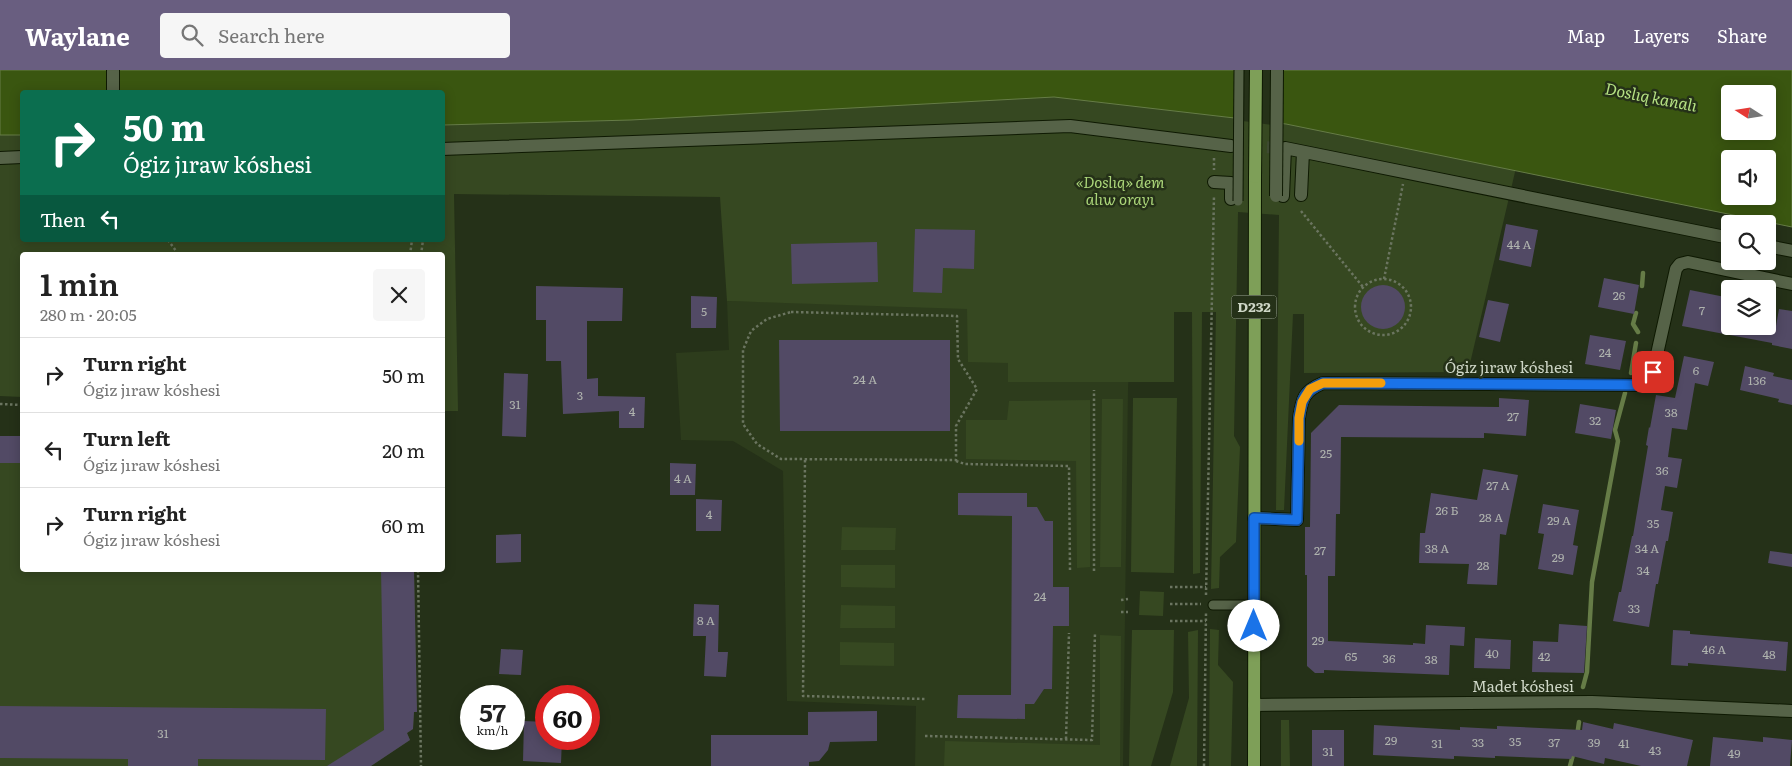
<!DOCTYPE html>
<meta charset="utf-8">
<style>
body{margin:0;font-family:Literata,serif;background:#f6f6f6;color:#222;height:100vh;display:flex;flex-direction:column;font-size:19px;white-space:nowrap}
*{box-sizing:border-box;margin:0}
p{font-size:16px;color:#767676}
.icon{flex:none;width:28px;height:28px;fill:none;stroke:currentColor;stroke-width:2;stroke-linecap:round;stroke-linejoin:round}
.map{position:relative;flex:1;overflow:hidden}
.details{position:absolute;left:20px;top:182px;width:425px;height:320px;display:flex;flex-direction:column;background:#fff;border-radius:5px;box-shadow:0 2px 12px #0003}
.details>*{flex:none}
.guide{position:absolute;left:20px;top:20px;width:425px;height:152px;border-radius:5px;box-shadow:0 2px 12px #0003;background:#0b6e4f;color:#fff;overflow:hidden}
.needle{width:32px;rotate:282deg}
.buttons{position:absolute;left:1721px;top:15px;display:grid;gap:10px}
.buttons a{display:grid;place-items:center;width:55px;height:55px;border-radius:5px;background:#fff;box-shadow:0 2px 12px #0003;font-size:25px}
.speed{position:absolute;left:460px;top:615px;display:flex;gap:10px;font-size:25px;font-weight:700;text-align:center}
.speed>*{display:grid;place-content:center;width:65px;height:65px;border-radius:50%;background:#fff;box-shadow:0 2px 12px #0003;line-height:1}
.speed small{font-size:12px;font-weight:400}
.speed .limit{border:8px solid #d22;background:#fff;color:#111}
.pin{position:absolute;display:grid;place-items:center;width:42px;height:42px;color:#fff;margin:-21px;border-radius:10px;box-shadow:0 2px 8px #0006}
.me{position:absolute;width:55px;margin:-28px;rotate:0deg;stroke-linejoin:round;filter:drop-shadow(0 0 4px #0008)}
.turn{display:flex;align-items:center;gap:18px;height:105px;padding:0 20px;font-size:22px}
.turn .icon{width:65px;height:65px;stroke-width:2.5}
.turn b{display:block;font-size:35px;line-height:42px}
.then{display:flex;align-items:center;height:48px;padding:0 20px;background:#0003;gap:10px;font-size:19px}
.round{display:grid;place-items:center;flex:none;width:52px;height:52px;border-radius:5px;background:#f6f6f6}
.summary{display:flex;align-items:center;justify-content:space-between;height:85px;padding:0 20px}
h1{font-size:30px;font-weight:600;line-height:38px}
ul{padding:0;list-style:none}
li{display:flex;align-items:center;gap:15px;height:75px;padding:0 20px;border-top:1px solid #e0e0e0}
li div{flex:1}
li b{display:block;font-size:19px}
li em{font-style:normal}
header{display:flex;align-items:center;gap:30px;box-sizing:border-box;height:70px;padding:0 25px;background:#695e80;color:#fff}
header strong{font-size:24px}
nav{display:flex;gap:28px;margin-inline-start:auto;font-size:18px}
.search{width:350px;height:45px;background:#f6f6f6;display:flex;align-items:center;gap:12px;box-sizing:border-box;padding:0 18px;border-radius:5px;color:#767676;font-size:19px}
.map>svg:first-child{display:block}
.built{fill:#2d3c1c}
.green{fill:#364821;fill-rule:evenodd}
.water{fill:#3a5610;stroke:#667c47;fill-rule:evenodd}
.pier{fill:#253118}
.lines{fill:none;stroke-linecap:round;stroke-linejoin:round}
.stream{stroke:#667c47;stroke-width:4.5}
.building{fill:#524a65}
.pedestrian-tunnel{stroke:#3e4a32;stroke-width:12;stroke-dasharray:12 6;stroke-linecap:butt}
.service-casing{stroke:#0e1902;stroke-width:11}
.pedestrian-casing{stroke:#0e1902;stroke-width:14}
.minor-casing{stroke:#0e1902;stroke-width:14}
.primary-casing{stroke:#0e1902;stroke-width:14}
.path{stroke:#6b7560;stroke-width:2.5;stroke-dasharray:2.5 2.5;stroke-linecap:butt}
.service{stroke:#566348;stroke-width:9}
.pedestrian{stroke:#566348;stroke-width:12}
.minor{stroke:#566348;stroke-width:12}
.primary{stroke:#7e9f58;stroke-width:12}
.service-bridge-casing{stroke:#0e1902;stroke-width:11;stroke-linecap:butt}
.pedestrian-bridge-casing{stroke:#0e1902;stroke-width:14;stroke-linecap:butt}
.primary-bridge-casing{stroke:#0e1902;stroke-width:14;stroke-linecap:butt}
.service-bridge{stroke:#566348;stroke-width:9}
.pedestrian-bridge{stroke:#566348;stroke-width:12}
.primary-bridge{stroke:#7e9f58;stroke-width:12}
.route-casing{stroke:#114b97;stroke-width:12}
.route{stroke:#1a73e8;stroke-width:9}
.slow{stroke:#f59e0b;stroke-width:9}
.labels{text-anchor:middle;stroke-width:5;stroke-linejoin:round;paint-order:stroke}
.number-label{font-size:12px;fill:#afb3ae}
.shield{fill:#253118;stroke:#9ba492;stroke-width:1}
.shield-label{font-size:14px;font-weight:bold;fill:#ced6c6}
.park-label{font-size:15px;font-style:italic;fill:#acd77a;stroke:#253118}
.street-label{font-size:15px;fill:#ced6c6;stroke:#253118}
.water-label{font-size:16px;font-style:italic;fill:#b5e183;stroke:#253118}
</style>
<header>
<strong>Waylane</strong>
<div class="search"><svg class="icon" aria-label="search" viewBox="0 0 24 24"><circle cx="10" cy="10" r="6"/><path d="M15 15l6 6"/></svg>Search here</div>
<nav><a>Map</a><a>Layers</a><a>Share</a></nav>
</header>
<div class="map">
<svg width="1792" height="696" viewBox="0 0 1792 696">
<rect width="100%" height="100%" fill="#253118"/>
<path class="built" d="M727,231L1131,242L1128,320L1123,696H915L916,636L787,631L783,401L733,371L681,370L676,283L729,280Z"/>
<path class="green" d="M0,0H1539L1468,302L1304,303V244H1293L1284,440H1276L1279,145L1238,142L1234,366L1240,377L1236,472L1220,487L1219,518L1211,519L1216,242H1202L1200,503L1193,504L1192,242H1174V312H1008V293L968,292L967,239L727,231L720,127L454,124L458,341H443L442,185H22V327L0,326ZM22,22H442V170H22Z
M1133,328H1177L1174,503L1131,502Z
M1102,329H1123L1121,497H1100Z
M1090,330V497L1077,498L1076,391L966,389V350H1007L1009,331Z
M0,366H22V500H414L417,642H414L413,659L407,663L410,670L371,696H0Z
M842,457L896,458L895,480H841Z
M841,495H895V518L841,517Z
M1140,521L1164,522L1163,546L1139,545Z
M841,535L895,536V558H840Z
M1210,559L1219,560L1218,595L1233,612L1231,696H1209Z
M1132,560H1174L1173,622L1151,696H1129Z
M1198,560L1197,696H1170L1189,628L1188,562Z
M1100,565L1121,566L1120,696H944L945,671L1100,675Z
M840,572L894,573V596L840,595Z
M1281,650H1289L1290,696H1281Z"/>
<path class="water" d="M0,0H1792V157L1286,54L1054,27L631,50L443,55L442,22H22V65H0ZM1730,24H1768V61H1730ZM1730,89H1768V126H1730Z"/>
<path class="pier" d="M1236,0H1280V56L1236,50Z"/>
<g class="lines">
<path class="stream" d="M1642,216L1643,203
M1636,243L1633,254L1638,262
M1631,303L1636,273
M1583,617L1587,602L1592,512L1618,371L1615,360L1625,323
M1577,666L1579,652
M1570,696L1574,681"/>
</g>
<path class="building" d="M1506,154L1538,160L1531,197L1499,190Z
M915,159L975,160L974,199L943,198L942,223L913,222Z
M877,172L878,212L792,214L791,174Z
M1604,208L1639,215L1634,244L1598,237Z
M1361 237a22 22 0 1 1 44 0a22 22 0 1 1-44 0Z
M536,216L623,218L622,251H587V309L598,308V326L645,327L644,358H619V341L563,344L561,291H546V250H536Z
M1690,220L1730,228V256H1776L1779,239L1792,241V279L1772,275V273L1682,256Z
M691,226L717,227L716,258H691Z
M1488,230L1509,234L1500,272L1479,267Z
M1590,265L1626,271L1620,300L1585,294Z
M779,270H950V361H780Z
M1684,286L1714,292L1708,316L1695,313L1687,360L1672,358L1668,387L1682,389L1677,418L1665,416L1661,440L1673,442L1668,471H1666L1658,514H1656L1649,557L1613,551L1619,522H1621L1632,466H1633L1648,376L1646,375L1649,357L1650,358L1656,325L1675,328Z
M1745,296L1774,303L1773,306L1792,310V335L1778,332L1779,329L1740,320Z
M504,303L528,304L526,367L502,366Z
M1499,328L1529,330L1526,366L1484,363V368L1341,367L1340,444H1336L1335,506H1328V571L1413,575V573L1425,574L1426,555L1465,557L1464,576L1450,575L1449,605L1324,600V603H1315L1307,596V505H1305V457H1310L1311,363L1339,335L1499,337Z
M1580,334L1616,340L1611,369L1575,363Z
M0,366H22V393H0Z
M670,393L696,394L695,425H670Z
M1483,399L1518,405L1506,465L1500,464L1497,515L1467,514L1469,494L1419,493L1420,463H1425L1431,423L1477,430Z
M958,423H1027V437H1037L1045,451H1053V517H1069V556H1053L1052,619H1044L1034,634H1025V649L957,648L958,625H1011L1012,446L958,445Z
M696,429L722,430L721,461H696Z
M1543,434L1579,440L1573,475L1578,476L1573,505L1538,499L1544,464L1538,463Z
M521,464V492L496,493V465Z
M1770,481L1792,484V497L1768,493Z
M381,500H414L417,642H414L413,659L407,663L410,670L371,696H327L384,660Z
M694,534L719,535L718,582H728L726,607L704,606L706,566H693Z
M1559,554L1587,556L1584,603L1532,602L1533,571L1558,572Z
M1673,560L1690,561V564L1788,572L1786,601L1688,593V596L1671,595Z
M1475,568L1511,570L1510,599L1474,598Z
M501,579L523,580L521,605L499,604Z
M0,636L326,639L325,690L198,689V696H128V689L0,688Z
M877,641V671L830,672L828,680L819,691L809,692V696H711V665H808V642Z
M524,651L546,652V669H562L561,693L523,691Z
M1583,652L1613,659L1614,653L1693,670L1687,696H1641L1605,688L1604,694L1572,686L1571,689L1495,686V688L1454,686V689L1373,685L1374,655L1460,660V657L1497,659V656L1582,660Z
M1312,660H1344V696H1312Z
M1713,667L1763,672V667L1792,670L1790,696H1710Z"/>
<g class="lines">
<path class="pedestrian-tunnel" d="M1231,76L1285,78"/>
<g class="service-casing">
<path id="service" d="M1213,535H1254"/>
</g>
<g class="pedestrian-casing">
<path id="pedestrian" d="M113,22V0
M442,79L1070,56L1231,76
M0,88L22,87
M1214,112L1231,113V129
M1301,125L1303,82
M1283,126L1285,78L1730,168
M1768,176L1792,181"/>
</g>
<g class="minor-casing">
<path id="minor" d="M1254,448L1297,450L1299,348C1302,328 1304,321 1323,313L1638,315L1649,312L1653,302L1676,199L1680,194L1688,192L1792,214
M1254,635L1592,632L1792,641"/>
</g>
<g class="primary-casing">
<path id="primary" d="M1254,696L1255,107"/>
</g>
<path class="path" d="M1214,88V100
M1301,141L1363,217
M168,170L176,181L175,185
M410,185L412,170
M421,185L423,170
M1384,209L1403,114
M1355 237a28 28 0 1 1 56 0a28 28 0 1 1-56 0Z
M791,242L957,246L958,289L977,319L956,356V390L781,389L757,374L743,354V280L751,261L767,249Z
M0,334L22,335
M805,390L803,626L925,629
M956,391L965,394L1069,396L1070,501
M418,500L421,696
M1094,501V320
M1170,517H1206
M1206,525L1214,125
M1121,530L1128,529
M1170,534H1201
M1121,542H1128
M1170,551H1206
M925,666L1092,670L1095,563
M1066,669L1069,563
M1204,696L1206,543"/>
<use href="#service" class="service"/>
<use href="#pedestrian" class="pedestrian"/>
<use href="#minor" class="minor"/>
<use href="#primary" class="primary"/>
<g class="service-bridge-casing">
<path id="service-bridge" d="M1238,131L1239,0"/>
</g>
<g class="pedestrian-bridge-casing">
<path id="pedestrian-bridge" d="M1276,126L1277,0"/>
</g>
<g class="primary-bridge-casing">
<path id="primary-bridge" d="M1255,107L1256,0"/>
</g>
<use href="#service-bridge" class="service-bridge"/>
<use href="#pedestrian-bridge" class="pedestrian-bridge"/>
<use href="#primary-bridge" class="primary-bridge"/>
</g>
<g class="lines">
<g class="route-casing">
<path id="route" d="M1254,556V448L1297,450L1299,348C1302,328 1304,321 1323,313L1638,315L1649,312L1653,302"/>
</g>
<use href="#route" class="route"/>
<path class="slow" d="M1299,371V348L1302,332L1310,319L1323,313H1381"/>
</g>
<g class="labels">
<g class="number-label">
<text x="1519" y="179">44 А</text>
<text x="1619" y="230">26</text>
<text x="1702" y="245">7</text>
<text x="704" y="246">5</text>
<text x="1605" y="287">24</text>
<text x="1696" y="305">6</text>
<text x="865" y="314">24 А</text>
<text x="1757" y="315">136</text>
<text x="580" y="330">3</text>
<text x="515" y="339">31</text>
<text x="632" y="346">4</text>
<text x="1671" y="347">38</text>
<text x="1513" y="351">27</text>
<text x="1595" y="355">32</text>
<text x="1326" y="388">25</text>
<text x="1662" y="405">36</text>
<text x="683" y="413">4 А</text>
<text x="1498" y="420">27 А</text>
<text x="1447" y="445">26 Б</text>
<text x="709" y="449">4</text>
<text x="1491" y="452">28 А</text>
<text x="1559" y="455">29 А</text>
<text x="1653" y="458">35</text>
<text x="1437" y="483">38 А</text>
<text x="1647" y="483">34 А</text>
<text x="1320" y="485">27</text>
<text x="1558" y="492">29</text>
<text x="1483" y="500">28</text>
<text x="1643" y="505">34</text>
<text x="1040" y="531">24</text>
<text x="1634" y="543">33</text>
<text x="706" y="555">8 А</text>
<text x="1318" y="575">29</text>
<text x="1714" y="584">46 А</text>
<text x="1492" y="588">40</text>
<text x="1769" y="589">48</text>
<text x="1351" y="591">65</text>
<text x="1544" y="591">42</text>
<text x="1389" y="593">36</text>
<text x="1431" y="594">38</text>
<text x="163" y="668">31</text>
<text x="1391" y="675">29</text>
<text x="1515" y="676">35</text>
<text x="1478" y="677">33</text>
<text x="1554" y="677">37</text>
<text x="1594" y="677">39</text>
<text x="1437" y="678">31</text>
<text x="1624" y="678">41</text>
<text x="1655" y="685">43</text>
<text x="1328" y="686">31</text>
<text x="1734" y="688">49</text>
</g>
<rect class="shield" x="1231.5" y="225.5" width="45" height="23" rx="4"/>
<g class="shield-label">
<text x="1254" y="242">D232</text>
</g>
<g class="park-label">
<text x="1120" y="118">«Doslıq» dem<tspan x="1120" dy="17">alıw orayı</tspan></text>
</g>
<g class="street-label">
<text x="1509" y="303">Ógiz jıraw kóshesi</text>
<text x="1523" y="622">Madet kóshesi</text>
</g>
<g class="water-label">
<text transform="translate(1651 27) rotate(11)" y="6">Doslıq kanalı</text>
</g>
</g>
</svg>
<div class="buttons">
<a><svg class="needle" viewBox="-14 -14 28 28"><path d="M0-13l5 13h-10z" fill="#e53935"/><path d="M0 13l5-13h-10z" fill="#767676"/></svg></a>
<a><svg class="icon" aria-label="sound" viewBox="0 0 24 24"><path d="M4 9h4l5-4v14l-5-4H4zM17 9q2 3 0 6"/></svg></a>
<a><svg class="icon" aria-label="search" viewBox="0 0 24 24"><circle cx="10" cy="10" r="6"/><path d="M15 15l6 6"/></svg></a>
<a><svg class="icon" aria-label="layers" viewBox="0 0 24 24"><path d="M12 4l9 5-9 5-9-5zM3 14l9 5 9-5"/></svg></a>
</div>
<div class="speed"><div>57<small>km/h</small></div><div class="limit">60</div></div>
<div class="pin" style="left:1653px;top:302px;background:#d93025"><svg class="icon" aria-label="arrive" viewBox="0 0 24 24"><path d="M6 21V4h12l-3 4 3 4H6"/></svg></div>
<svg class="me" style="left:1254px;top:556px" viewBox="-20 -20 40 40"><circle r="19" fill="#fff"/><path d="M0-13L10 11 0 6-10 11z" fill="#1a73e8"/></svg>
<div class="guide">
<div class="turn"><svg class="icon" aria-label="right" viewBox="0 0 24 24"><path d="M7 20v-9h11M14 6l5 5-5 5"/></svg><div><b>50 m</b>Ógiz jıraw kóshesi</div></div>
<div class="then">Then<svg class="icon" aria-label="left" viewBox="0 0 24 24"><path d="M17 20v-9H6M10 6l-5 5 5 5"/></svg></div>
</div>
<section class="details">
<div class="summary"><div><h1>1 min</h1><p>280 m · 20:05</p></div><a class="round"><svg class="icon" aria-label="close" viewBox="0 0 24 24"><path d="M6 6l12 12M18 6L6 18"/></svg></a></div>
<ul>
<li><svg class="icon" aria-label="right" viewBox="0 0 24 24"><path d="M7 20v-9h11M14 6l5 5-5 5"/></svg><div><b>Turn right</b><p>Ógiz jıraw kóshesi</p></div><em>50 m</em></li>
<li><svg class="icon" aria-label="left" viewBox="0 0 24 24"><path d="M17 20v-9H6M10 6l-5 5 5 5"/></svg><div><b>Turn left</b><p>Ógiz jıraw kóshesi</p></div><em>20 m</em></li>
<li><svg class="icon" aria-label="right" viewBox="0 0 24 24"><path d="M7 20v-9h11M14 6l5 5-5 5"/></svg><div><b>Turn right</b><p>Ógiz jıraw kóshesi</p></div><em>60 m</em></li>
</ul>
</section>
</div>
